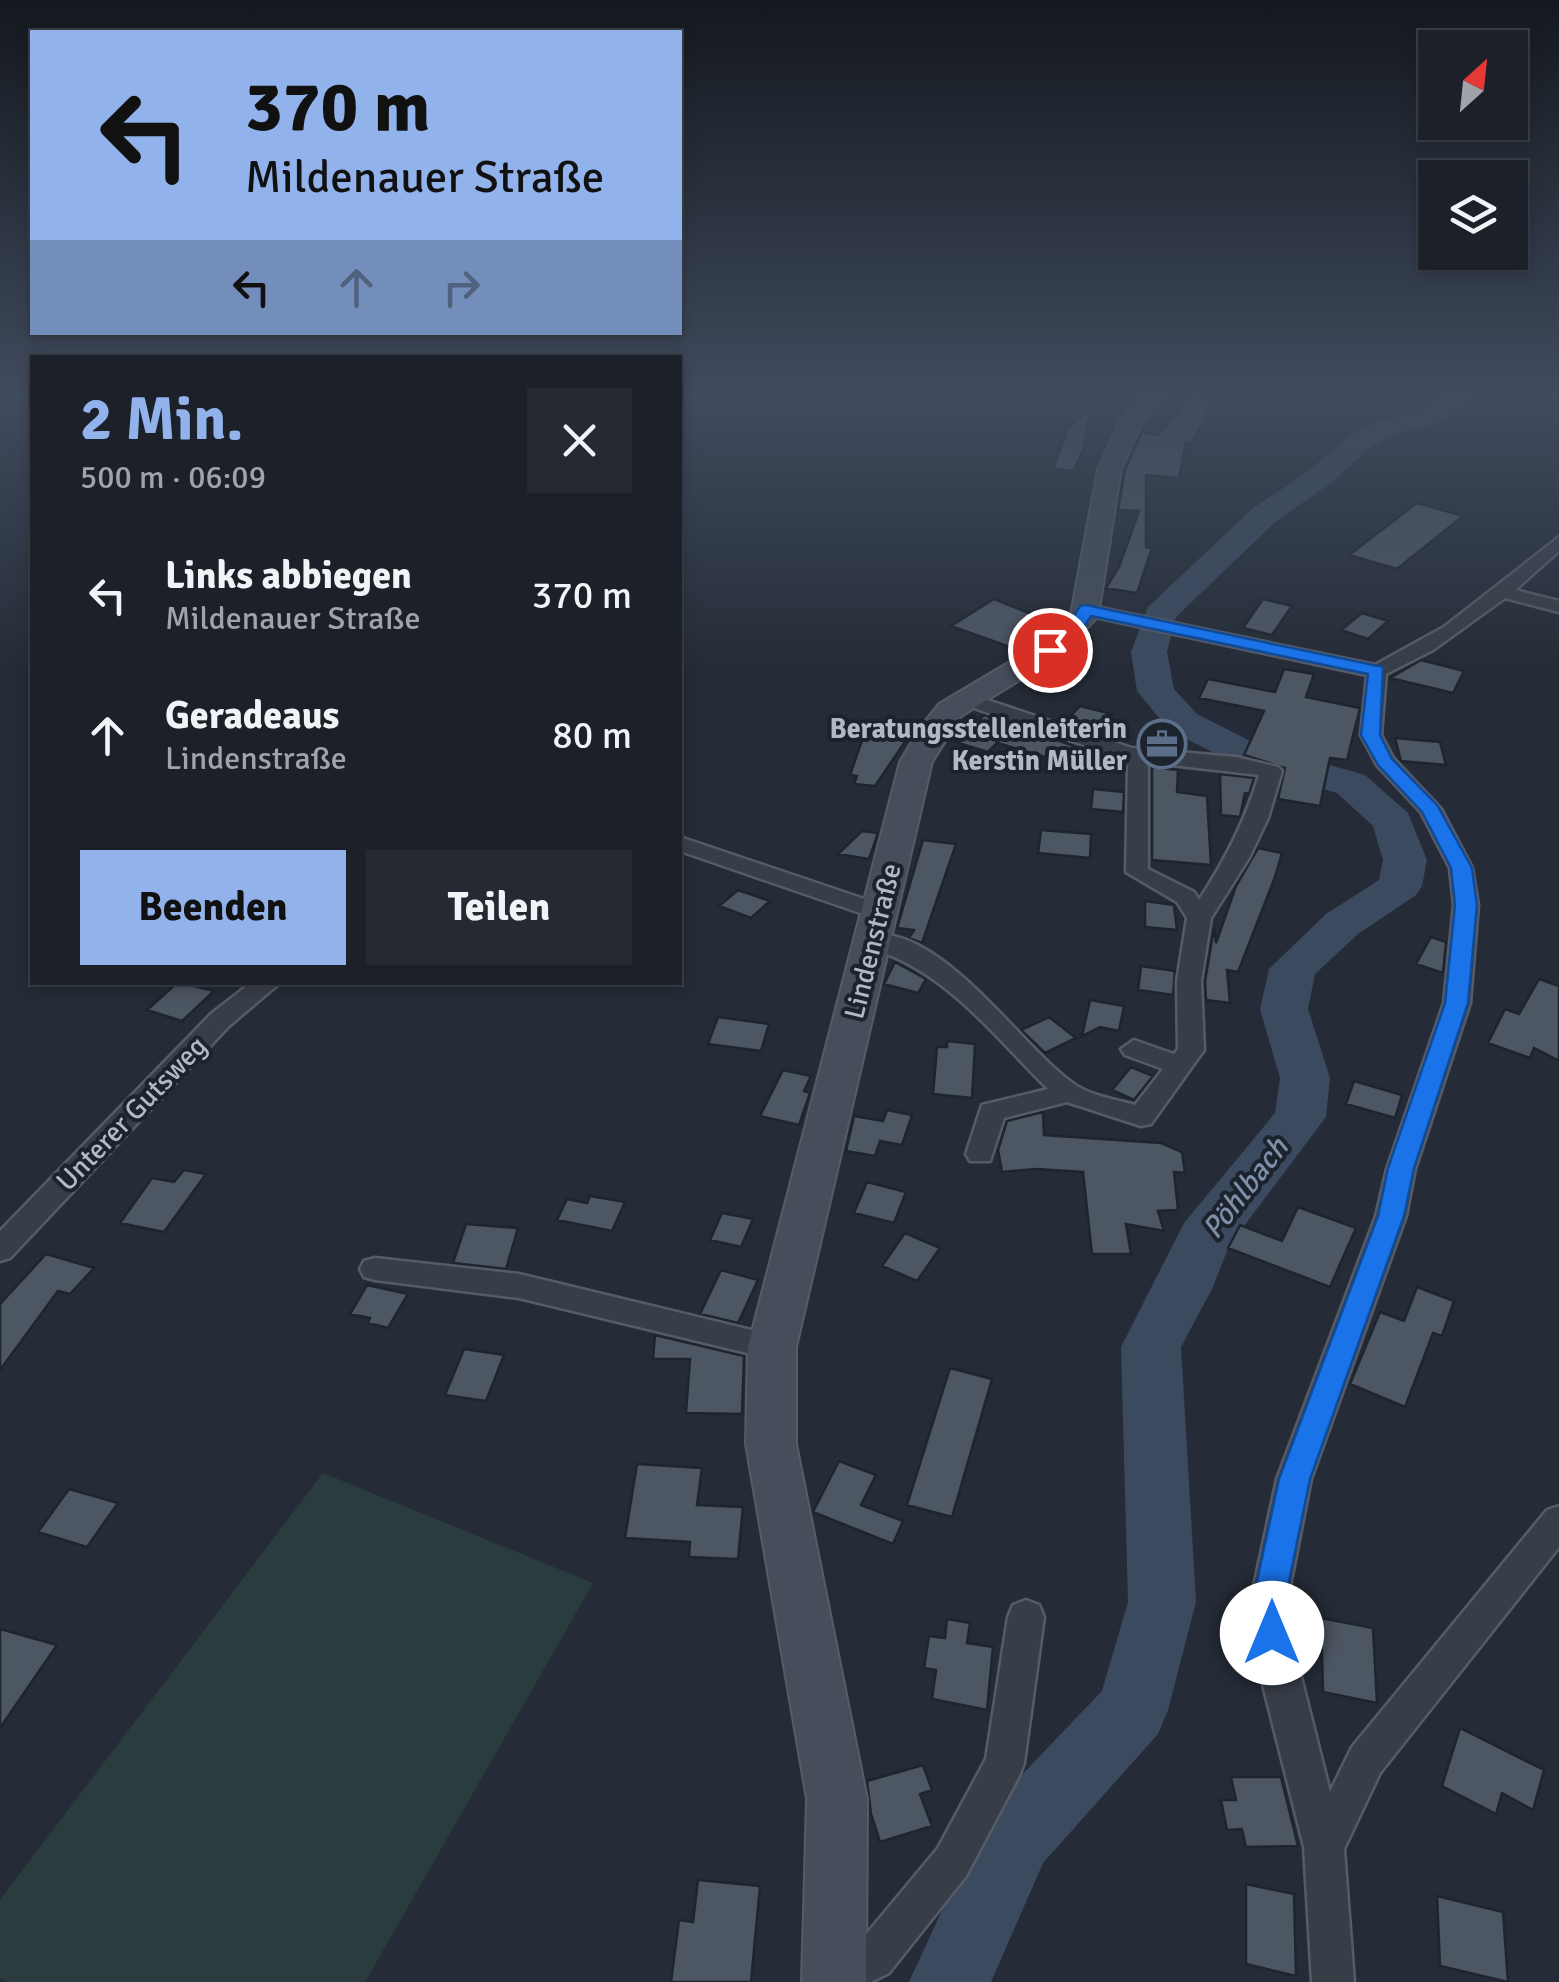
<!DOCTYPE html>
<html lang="de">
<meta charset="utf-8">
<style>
body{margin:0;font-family:Signika,sans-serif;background:#252931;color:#f1f3f6;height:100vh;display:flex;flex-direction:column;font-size:38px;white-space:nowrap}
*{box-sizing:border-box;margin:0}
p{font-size:32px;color:#a0a3a8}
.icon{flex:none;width:55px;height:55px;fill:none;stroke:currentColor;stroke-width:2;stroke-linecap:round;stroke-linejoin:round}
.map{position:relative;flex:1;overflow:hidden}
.side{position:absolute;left:30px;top:355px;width:652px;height:630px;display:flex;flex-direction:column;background:#1c2129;border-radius:0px;box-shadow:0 5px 15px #0003,0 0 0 2px #3a3e46}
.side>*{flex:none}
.banner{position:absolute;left:30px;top:30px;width:652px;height:305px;border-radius:0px;box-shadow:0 5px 15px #0003,0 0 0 2px #3a3e46;background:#91b2eb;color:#111;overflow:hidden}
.needle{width:65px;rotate:27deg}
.tools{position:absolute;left:1418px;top:30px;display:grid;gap:20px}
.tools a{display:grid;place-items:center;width:110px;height:110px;border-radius:0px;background:#1c2129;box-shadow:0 5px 15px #0003,0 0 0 2px #3a3e46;font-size:50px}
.pin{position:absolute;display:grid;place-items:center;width:85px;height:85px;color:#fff;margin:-42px;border:5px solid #fff;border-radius:50%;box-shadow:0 2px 10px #0007}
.me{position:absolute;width:110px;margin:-55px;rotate:0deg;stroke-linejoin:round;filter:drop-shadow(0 0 8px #0008)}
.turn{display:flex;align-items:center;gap:35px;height:210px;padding:0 50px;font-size:45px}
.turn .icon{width:130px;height:130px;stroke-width:2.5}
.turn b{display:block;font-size:70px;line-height:85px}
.lanes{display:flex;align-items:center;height:95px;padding:0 50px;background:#0003;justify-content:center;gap:50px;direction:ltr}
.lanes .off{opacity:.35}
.round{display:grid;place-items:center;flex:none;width:105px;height:105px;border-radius:0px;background:#252931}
.headline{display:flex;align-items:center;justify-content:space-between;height:170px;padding:0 50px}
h1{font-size:60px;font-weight:700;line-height:75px;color:#91b2eb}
.primary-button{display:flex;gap:20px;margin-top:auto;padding:20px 50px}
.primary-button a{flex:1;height:115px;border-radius:0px;background:#91b2eb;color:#111;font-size:40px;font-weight:700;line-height:115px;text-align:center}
.primary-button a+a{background:#252931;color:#f1f3f6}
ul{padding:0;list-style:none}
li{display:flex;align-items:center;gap:30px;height:140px;padding:0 50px}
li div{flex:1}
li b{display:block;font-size:38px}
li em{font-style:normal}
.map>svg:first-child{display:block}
.green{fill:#2a3c3d}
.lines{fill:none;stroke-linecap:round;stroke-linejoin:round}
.river{fill:#3c4a5f;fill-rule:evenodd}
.building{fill:#4d5663;stroke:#1f252f;stroke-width:2.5}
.street-casing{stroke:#565c66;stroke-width:5}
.secondary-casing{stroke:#565c66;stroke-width:4}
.street{fill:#383e48;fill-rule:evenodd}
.secondary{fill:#464e5b;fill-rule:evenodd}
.route{fill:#1a73e8;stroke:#114b97;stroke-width:2.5}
.labels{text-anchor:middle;stroke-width:8;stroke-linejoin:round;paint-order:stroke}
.poi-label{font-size:28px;font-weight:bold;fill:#b3b9c4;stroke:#1d232d;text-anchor:end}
.street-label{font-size:28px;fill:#b3b9c4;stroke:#1d232d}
.water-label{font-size:30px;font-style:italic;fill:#7e8fa9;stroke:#1d232d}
</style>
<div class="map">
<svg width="1559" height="1982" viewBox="0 0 1559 1982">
<rect width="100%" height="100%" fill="#252c37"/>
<path class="green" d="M323,1473L593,1583L365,1982H8L0,1978V1900Z"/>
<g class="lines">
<path class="river" d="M1448,392H1479L1447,420L1397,434L1369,448L1332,482L1274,523L1176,617L1167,652L1174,689L1197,714L1256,744L1365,775L1408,813L1427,860L1422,886L1416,895L1358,934L1315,974L1308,1009L1330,1078L1326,1117L1229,1246L1213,1287L1181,1347L1196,1602L1168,1710L1158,1734L1043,1863L991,1982H909L989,1809L1102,1691L1128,1602L1121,1347L1184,1223L1275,1113L1280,1078L1260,1009L1269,969L1326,914L1379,880L1383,860L1373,826L1337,793L1228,760L1169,730L1137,691L1131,652L1148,607L1252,509L1310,470L1349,436L1377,422L1427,408Z"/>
</g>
<path class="building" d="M1193,395L1215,399L1191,443L1186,442L1179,478L1146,475V547L1152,548L1137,593L1106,588L1119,567L1139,511L1118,510L1125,470L1142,432L1158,435Z
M1091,407L1083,449L1074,471L1053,469L1068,428Z
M1417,503L1463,516L1397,569L1349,555Z
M994,599L1051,622L1047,625L1051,626L1021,651L951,626Z
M1263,599L1292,606L1272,635L1243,628Z
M1362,613L1388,621L1368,639L1341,630Z
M1421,660L1464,671L1453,693L1390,678Z
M1284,669L1314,674L1306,697L1360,708L1347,760L1330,758L1320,806L1278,799L1285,768L1244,755L1264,711L1199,698L1208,679L1275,692Z
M1080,706L1112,714L1096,732L1065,722Z
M984,715L1080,748L1073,756L1065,754L1059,761L997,743L988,752L955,742Z
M884,721L915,727L875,786L854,784L857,776L850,775L867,726L878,728Z
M1146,727L1180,730L1179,748L1145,745Z
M1395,738L1440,742L1446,765L1401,761Z
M1152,767L1178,770L1177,792L1207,796L1211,865L1152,860Z
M1220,774L1254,778L1249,794L1245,793L1240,817L1221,815Z
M1093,789L1124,792L1123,812L1091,809Z
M1041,830L1091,834L1090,858L1038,853Z
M862,831L878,833L869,859L838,854Z
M923,840L956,844L922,943L909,938L914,930L897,928Z
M1258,848L1282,853L1275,877L1238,972L1227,970L1230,1003L1206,1000L1205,981L1214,928L1216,943L1236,886Z
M738,890L770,901L751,918L719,906Z
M1145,901L1174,905L1177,930L1145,927Z
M1431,937L1446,942L1443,973L1416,964Z
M895,962L926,979L918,993L884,984Z
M1141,966L1175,971L1173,995L1138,990Z
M1539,979L1559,986V1061L1534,1048L1530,1058L1488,1043L1505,1009L1519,1014Z
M178,982L214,991L182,1021L147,1010Z
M1090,1000L1124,1006L1119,1031L1100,1027L1082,1036Z
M718,1017L769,1024L761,1051L708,1044Z
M1049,1017L1076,1038L1045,1053L1021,1030Z
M947,1041L975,1044L972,1098L933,1094L937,1047H947Z
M1131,1067L1153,1076L1134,1100L1112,1090Z
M783,1070L811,1076L804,1091L810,1093L799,1125L760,1116Z
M1354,1081L1402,1095L1395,1118L1346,1104Z
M887,1110L912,1115L902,1145L880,1141L875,1156L846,1151L854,1116L883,1121Z
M1043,1112L1044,1135L1161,1143L1182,1152L1185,1173L1174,1172L1178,1210L1158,1211L1164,1231L1126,1224L1131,1254H1092L1083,1172L1036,1169L1002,1172L998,1150L1007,1121Z
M184,1170L206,1174L164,1232L120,1223L152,1178L174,1182Z
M867,1182L906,1192L894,1223L854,1213Z
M590,1196L625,1202L612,1231L557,1220L567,1199L587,1203Z
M1298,1207L1356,1228L1330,1287L1228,1248L1240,1225L1282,1241Z
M722,1213L753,1219L741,1247L710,1240Z
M466,1224L518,1228L506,1269L453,1263Z
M905,1233L940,1248L917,1281L882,1266Z
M46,1254L94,1268L70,1294L58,1291L0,1370V1304Z
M721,1270L758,1280L738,1323L700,1314Z
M367,1285L408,1294L388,1328L368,1323L370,1318L350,1314Z
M1417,1287L1454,1301L1442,1336L1433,1333L1405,1407L1350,1384L1380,1312L1404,1321Z
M655,1335L744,1356L742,1414L686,1413L690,1359H653Z
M464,1349L504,1355L486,1401L445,1395Z
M950,1368L992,1379L952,1517L907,1505Z
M839,1461L876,1475L861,1505L903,1521L893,1544L813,1512Z
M637,1464L702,1468L697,1505L743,1507L738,1559L689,1557L690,1542L625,1538Z
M69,1489L118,1503L87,1547L38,1532Z
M1321,1618L1373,1628L1377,1703L1323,1692Z
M947,1619L970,1623L967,1643L993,1647L987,1710L932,1699L936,1670L924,1668L929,1636L945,1638Z
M0,1629L57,1645L0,1728Z
M1460,1728L1544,1770L1533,1810L1502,1793L1496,1814L1442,1786Z
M923,1765L932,1790L920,1794L932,1826L880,1842L871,1814L867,1781Z
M1231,1777H1281L1298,1846L1246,1847L1242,1829L1227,1830L1221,1800H1236Z
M698,1880L760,1886L751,1982H671L679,1920L693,1922Z
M1246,1884L1294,1894L1296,1976L1246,1964Z
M1437,1896L1503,1912L1508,1982L1440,1966Z"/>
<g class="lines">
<g class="street-casing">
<path id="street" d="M1543,392H1559V399Z
M1559,537V551L1515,590L1559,601V612L1505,598L1433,650L1386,674L1381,735L1393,758L1441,809L1472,868L1478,905L1470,1003L1415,1169L1406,1216L1311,1479L1290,1586V1633L1330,1792L1352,1747L1547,1510L1559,1506V1547L1380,1773L1344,1849L1354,1982H1312L1304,1847L1264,1689L1254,1633V1586L1277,1479L1376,1216L1387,1169L1444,1003L1454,905L1450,868L1421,812L1377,765L1361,735L1367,675L1086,615L1077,610L1086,605L1375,665L1444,627Z
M966,693L1132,748L1236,757L1278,767L1282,771L1268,818L1249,858L1211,918L1201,981L1204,1050L1151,1124L1141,1126L1067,1102L1004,1118L990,1161H970L966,1154L982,1105L1048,1089C992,1034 942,966 863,946L860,941L863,936C939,917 1022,1051 1077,1086C1093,1096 1117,1100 1135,1105L1163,1069L1125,1055L1121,1049L1134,1040L1174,1054L1178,1049L1177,981L1187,918L1177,902L1126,872L1128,767L1122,758L959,703L956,699ZM1145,762L1259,775C1245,821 1226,859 1199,900L1194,892L1148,869V767Z
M680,837L888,907L892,912L888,917H872L680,851Z
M252,982H281L229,1026L10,1258L0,1261V1231L211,1014Z
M375,1258L519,1274L772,1335L783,1338L788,1347L783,1356L772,1359L519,1298L375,1280L364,1277L360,1269L364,1261Z
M1026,1600L1039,1605L1044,1617L1024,1763L1019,1776L966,1876L889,1973L871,1982H816L814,1977L820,1962L859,1943L938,1848L986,1759L1008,1617L1013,1605Z"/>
</g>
<g class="secondary-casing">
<path id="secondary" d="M1145,392H1167L1143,420L1121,469L1098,616L1065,652L961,716L932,762L796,1347V1444L867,1799L866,1982H802L807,1799L746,1444L748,1347L900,762L920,728L939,704L1028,651L1071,614L1098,469L1123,416Z"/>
</g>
<use href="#street" class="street"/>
<use href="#secondary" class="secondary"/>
</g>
<linearGradient id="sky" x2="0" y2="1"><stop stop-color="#14181e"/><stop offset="0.59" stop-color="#404b5e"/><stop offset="1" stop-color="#404b5e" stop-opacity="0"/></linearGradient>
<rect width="1559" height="670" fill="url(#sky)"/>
<path class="route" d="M1086,605L1383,667L1380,735L1392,759L1437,805L1472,868L1477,905L1468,1003L1414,1168L1404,1216L1310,1479L1288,1586L1289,1633L1284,1644L1272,1648L1260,1644L1256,1633V1586L1279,1479L1378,1216L1388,1168L1445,1003L1455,905L1451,868L1422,812L1378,765L1361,735L1368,674L1091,616L1079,635L1057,654H1044V647L1066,629L1080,606Z"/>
<defs>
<g id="office-ring" transform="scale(2.5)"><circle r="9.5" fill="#1d232d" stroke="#5c6f8a" stroke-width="1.5"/><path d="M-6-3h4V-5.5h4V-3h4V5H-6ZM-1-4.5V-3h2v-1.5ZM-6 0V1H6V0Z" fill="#5c6f8a"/></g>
</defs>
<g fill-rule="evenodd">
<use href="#office-ring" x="1162" y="744"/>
</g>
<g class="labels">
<g class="poi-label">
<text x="1127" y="738">Beratungsstellenleiterin<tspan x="1127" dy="32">Kerstin Müller</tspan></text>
</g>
<g class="street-label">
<text transform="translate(872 941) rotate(-76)" y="10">Lindenstraße</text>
<text transform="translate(131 1113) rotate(-46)" y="10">Unterer Gutsweg</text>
</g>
<g class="water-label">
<text transform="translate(1245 1188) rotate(-52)" y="10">Pöhlbach</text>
</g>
</g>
</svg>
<div class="tools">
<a><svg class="needle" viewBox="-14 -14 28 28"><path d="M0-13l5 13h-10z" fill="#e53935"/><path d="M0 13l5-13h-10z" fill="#a0a3a8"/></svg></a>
<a><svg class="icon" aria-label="layers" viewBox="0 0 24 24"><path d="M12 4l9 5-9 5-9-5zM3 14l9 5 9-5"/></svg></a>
</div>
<div class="pin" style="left:1050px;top:650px;background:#d93025"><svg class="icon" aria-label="arrive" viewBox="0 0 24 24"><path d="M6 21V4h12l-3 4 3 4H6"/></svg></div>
<svg class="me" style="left:1272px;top:1633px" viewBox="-20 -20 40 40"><circle r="19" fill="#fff"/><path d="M0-13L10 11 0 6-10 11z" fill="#1a73e8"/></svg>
<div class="banner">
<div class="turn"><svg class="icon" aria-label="left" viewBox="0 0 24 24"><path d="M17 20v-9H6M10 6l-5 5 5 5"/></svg><div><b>370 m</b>Mildenauer Straße</div></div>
<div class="lanes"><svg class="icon" aria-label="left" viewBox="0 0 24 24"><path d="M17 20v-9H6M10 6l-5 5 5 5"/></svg><svg class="icon off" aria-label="ahead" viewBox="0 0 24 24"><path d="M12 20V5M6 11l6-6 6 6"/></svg><svg class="icon off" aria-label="right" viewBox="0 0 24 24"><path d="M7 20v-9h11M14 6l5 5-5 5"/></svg></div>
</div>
<section class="side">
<div class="headline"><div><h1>2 Min.</h1><p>500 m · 06:09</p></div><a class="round"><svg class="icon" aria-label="close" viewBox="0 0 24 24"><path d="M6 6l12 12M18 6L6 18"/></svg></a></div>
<ul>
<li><svg class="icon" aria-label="left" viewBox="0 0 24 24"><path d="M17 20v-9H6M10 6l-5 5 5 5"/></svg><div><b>Links abbiegen</b><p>Mildenauer Straße</p></div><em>370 m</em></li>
<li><svg class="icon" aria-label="ahead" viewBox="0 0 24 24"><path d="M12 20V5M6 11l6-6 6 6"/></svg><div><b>Geradeaus</b><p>Lindenstraße</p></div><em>80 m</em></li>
</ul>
<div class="primary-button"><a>Beenden</a><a>Teilen</a></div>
</section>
</div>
